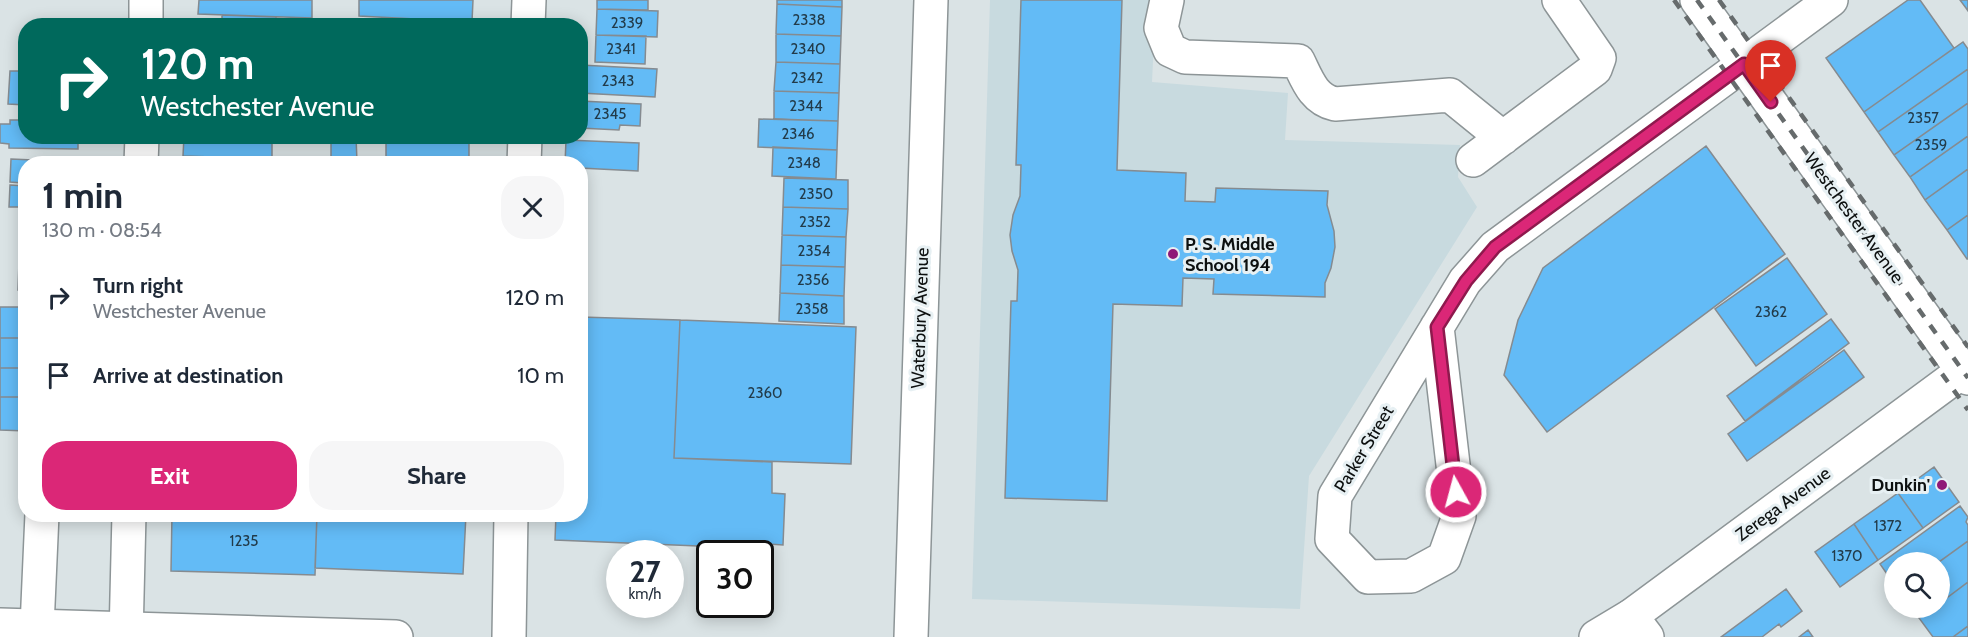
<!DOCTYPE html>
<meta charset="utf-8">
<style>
body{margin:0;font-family:Cabin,sans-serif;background:#f6f6f7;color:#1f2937;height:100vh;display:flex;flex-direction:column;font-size:22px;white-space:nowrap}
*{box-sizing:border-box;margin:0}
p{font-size:20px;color:#747a83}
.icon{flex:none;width:33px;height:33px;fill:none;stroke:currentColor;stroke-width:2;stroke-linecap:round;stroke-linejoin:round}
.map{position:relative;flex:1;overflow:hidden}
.panel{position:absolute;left:18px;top:156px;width:570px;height:366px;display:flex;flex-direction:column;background:#fff;border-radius:24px;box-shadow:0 3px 15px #0003}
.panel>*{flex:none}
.guide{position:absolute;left:18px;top:18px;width:570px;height:126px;border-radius:24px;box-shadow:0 3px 15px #0003;background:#00695c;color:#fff;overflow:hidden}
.controls{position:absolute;left:1884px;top:552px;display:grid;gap:12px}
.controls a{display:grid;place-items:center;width:66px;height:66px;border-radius:50%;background:#fff;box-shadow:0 3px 15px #0003;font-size:30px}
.speed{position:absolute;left:606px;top:540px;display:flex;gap:12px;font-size:30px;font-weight:700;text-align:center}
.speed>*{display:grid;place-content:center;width:78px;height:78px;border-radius:50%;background:#fff;box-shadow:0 3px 15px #0003;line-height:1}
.speed small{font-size:15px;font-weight:400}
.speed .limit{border:3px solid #111;border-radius:9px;background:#fff;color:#111}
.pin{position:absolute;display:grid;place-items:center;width:51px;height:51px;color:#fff;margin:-62px -26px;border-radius:50% 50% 50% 0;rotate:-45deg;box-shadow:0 0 6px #0007}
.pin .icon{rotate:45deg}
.me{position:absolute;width:66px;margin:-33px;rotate:353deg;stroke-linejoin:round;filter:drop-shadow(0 0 4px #0008)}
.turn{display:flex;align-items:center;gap:21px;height:126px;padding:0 24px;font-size:27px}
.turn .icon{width:78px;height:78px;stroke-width:2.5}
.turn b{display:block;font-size:42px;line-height:51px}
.round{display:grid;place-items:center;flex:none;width:63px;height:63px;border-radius:24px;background:#f6f6f7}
.head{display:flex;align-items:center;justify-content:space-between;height:102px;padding:0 24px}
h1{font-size:36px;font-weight:700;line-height:45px}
.action{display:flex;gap:12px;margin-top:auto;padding:12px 24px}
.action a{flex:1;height:69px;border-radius:24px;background:#db2777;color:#fff;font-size:24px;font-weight:700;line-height:69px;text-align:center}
.action a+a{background:#f6f6f7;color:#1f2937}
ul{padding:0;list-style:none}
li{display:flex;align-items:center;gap:18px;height:78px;padding:0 24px}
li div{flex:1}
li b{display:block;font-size:22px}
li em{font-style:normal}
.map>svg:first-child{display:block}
.built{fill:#c8dadf}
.building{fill:#63bbf6;stroke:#858b90;stroke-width:1.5}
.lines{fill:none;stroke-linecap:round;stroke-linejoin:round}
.minor-casing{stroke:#8d9597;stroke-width:36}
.major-casing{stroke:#8d9597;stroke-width:36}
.minor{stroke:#fff;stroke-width:33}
.major{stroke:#fff;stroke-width:33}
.rail{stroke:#666b6c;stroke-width:4.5;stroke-dasharray:10 10;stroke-linecap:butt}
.route-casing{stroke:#8e194d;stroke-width:15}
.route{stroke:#db2777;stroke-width:10}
.poi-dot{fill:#8f1978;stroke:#e7f0f3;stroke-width:2}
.labels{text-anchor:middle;stroke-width:6;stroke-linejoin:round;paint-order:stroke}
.number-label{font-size:15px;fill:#223b4a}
.street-label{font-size:18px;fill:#0d1010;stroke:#e7f0f3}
.poi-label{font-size:18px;font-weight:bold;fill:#0d1010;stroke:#e7f0f3;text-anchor:start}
</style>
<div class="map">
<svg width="1968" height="637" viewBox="0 0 1968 637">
<rect width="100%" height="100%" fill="#dae3e5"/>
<path class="built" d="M990,0H1156L1152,82L1288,93L1285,140L1460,145L1458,177L1477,207L1309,476L1300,609L972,599Z"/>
<path class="building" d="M199,0H312V18L198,14Z
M359,0H473L472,22L359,16Z
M597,0H648V10L597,9Z
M777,0H842V7L777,4Z
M1021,0H1122L1117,170L1186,173L1185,201L1215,202L1216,188L1328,191L1327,205L1334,231L1335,247L1331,268L1325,283V297L1213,294L1214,279L1183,278L1182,306L1113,304L1107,501L1005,498L1011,301H1017L1018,270L1012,251L1010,235L1013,215L1020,196L1021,165H1016Z
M1908,0H1920L1954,48L1864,112L1826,58Z
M1960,0H1968V11L1966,8Z
M777,4L842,7L841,36L776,34Z
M597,9L658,11L657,37L596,35Z
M222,15L276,17V26H222Z
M31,24H93V26Z
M776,34L841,36L840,64L776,62Z
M596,35L646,36L645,64L595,62Z
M1963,42L1968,49V69L1878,132L1864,112Z
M776,62L840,64L839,93L774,91Z
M580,65L657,69L655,97L580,93Z
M1968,69V103L1894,155L1878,132Z
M10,71H26V105L8,104Z
M774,91L839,93L838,121L774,119Z
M580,101L641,104L640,126L620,125L619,130L580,128Z
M1968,103V136L1910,177L1894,155Z
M759,119L838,121L837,150L758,147Z
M10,120H26V136H78V149L9,148V144L0,143V124H10Z
M184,136H272V159L183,156Z
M331,136H356L357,162H331Z
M386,136H469V159L386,158Z
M1968,136V169L1925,200L1910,177Z
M566,140L639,143L638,171L580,168V164H565Z
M1706,146L1785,254L1547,432L1504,375L1518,320L1543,268Z
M773,147L837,150L836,179L772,176Z
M11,159L99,163L98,164H26V186L22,185V183L10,182Z
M1968,169V215L1947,230L1925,200Z
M784,178L848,180V209L783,207Z
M10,185L26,186V210H21V207H9Z
M783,207L848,209L846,237L782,235Z
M21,210H26V237H20Z
M1968,215V259H1967L1947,230Z
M782,235L846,237L845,267L781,265Z
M20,237H26V262H19Z
M1787,258L1827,314L1756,366L1715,309Z
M19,262H26V290H18Z
M781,265L845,267L844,296L780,293Z
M780,293L844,296V324L779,321Z
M0,307H26V338H0Z
M580,317L680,320L674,458L772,462V493L785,494L783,545L769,544V549L555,540L556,514H580Z
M1831,319L1849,343L1745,421L1727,396Z
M680,320L856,327L851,464L674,458Z
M0,338H26V368H0Z
M1844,350L1864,377L1747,461L1728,434Z
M0,368H26V397H0Z
M0,397H26V431L0,430Z
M1934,467L1959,502L1923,528L1898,493Z
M1898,493L1923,528L1878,560L1854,524Z
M1960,506L1968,517L1966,522L1968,525V541L1939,562H1894V584L1880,564Z
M172,514H317L315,575L171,571Z
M317,514H466L463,574L315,568Z
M1854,524L1878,560L1840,587L1815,552Z
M1968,541V582L1940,603L1939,562Z
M1968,582V626L1953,637H1933L1919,618L1933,608H1940V603Z
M1786,589L1802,611L1781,627L1779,624L1762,637H1721Z
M1911,608H1933L1919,618Z
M1968,626V637H1953Z
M1808,630L1813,637H1799Z"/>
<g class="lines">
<g class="minor-casing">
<path id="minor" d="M1167,0L1161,28L1170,50L1185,57L1298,61C1307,79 1313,99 1335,104L1450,95L1503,138
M146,26V0
M528,26L529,0
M1473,160L1595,69L1599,58L1559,0
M141,164L142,136
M524,164L525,136
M1437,327L1459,516L1444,558L1411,576L1368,577L1332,539L1335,496L1465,281L1495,247L1831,0
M1631,616L1647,637
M37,627L42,514
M126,637L129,514
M509,637L511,514
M911,637L931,0"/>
</g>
<g class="major-casing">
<path id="major" d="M1697,0L1968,378
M0,625L396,637
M1596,637L1631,616L1963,371"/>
</g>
<use href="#minor" class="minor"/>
<use href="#major" class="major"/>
<path class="rail" d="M1674,0L1968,410
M1697,0L1968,378
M1719,0L1968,347"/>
</g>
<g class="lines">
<g class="route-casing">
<path id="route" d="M1456,492L1437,327L1466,281L1495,247L1744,64L1771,102"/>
</g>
<use href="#route" class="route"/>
</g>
<g class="poi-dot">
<circle cx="1173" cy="254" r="6"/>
<circle cx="1942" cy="485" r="6"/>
</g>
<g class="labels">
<g class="number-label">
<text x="809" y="25">2338</text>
<text x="627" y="28">2339</text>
<text x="621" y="54">2341</text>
<text x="808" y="54">2340</text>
<text x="807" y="83">2342</text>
<text x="618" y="86">2343</text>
<text x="806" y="111">2344</text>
<text x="610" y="119">2345</text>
<text x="1923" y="123">2357</text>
<text x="798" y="139">2346</text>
<text x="1931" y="150">2359</text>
<text x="804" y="168">2348</text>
<text x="816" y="199">2350</text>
<text x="815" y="227">2352</text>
<text x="814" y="256">2354</text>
<text x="813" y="285">2356</text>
<text x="812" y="314">2358</text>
<text x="1771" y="317">2362</text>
<text x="765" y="398">2360</text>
<text x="1888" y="531">1372</text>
<text x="244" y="546">1235</text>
<text x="1847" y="561">1370</text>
</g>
<g class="street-label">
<text transform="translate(1854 218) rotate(54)" y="6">Westchester Avenue</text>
<text transform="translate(920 318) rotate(-88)" y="6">Waterbury Avenue</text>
<text transform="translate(1364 449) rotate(-59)" y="6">Parker Street</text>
<text transform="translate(1783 504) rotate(-36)" y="6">Zerega Avenue</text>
</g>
<g class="poi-label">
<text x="1185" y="250">P. S. Middle<tspan x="1185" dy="21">School 194</tspan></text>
<text x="1930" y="491" text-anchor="end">Dunkin'</text>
</g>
</g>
</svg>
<div class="controls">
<a><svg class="icon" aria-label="search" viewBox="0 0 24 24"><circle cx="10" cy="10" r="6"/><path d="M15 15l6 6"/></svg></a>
</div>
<div class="speed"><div>27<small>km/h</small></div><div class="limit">30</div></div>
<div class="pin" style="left:1771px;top:102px;background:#d93025"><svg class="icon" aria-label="arrive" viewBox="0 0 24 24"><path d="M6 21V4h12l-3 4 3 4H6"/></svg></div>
<svg class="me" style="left:1456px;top:492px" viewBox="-20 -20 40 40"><circle r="17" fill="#db2777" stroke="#fff" stroke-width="3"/><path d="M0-11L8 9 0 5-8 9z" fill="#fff"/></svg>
<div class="guide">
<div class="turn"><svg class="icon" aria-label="right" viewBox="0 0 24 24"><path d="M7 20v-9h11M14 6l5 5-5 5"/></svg><div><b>120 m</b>Westchester Avenue</div></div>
</div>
<section class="panel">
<div class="head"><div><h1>1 min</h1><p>130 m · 08:54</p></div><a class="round"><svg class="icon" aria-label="close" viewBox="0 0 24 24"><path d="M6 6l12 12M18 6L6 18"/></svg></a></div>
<ul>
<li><svg class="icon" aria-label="right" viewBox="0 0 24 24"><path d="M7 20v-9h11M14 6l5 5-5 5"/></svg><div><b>Turn right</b><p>Westchester Avenue</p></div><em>120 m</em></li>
<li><svg class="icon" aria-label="arrive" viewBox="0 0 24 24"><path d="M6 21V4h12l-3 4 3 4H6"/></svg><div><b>Arrive at destination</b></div><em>10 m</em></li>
</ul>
<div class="action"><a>Exit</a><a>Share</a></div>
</section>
</div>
